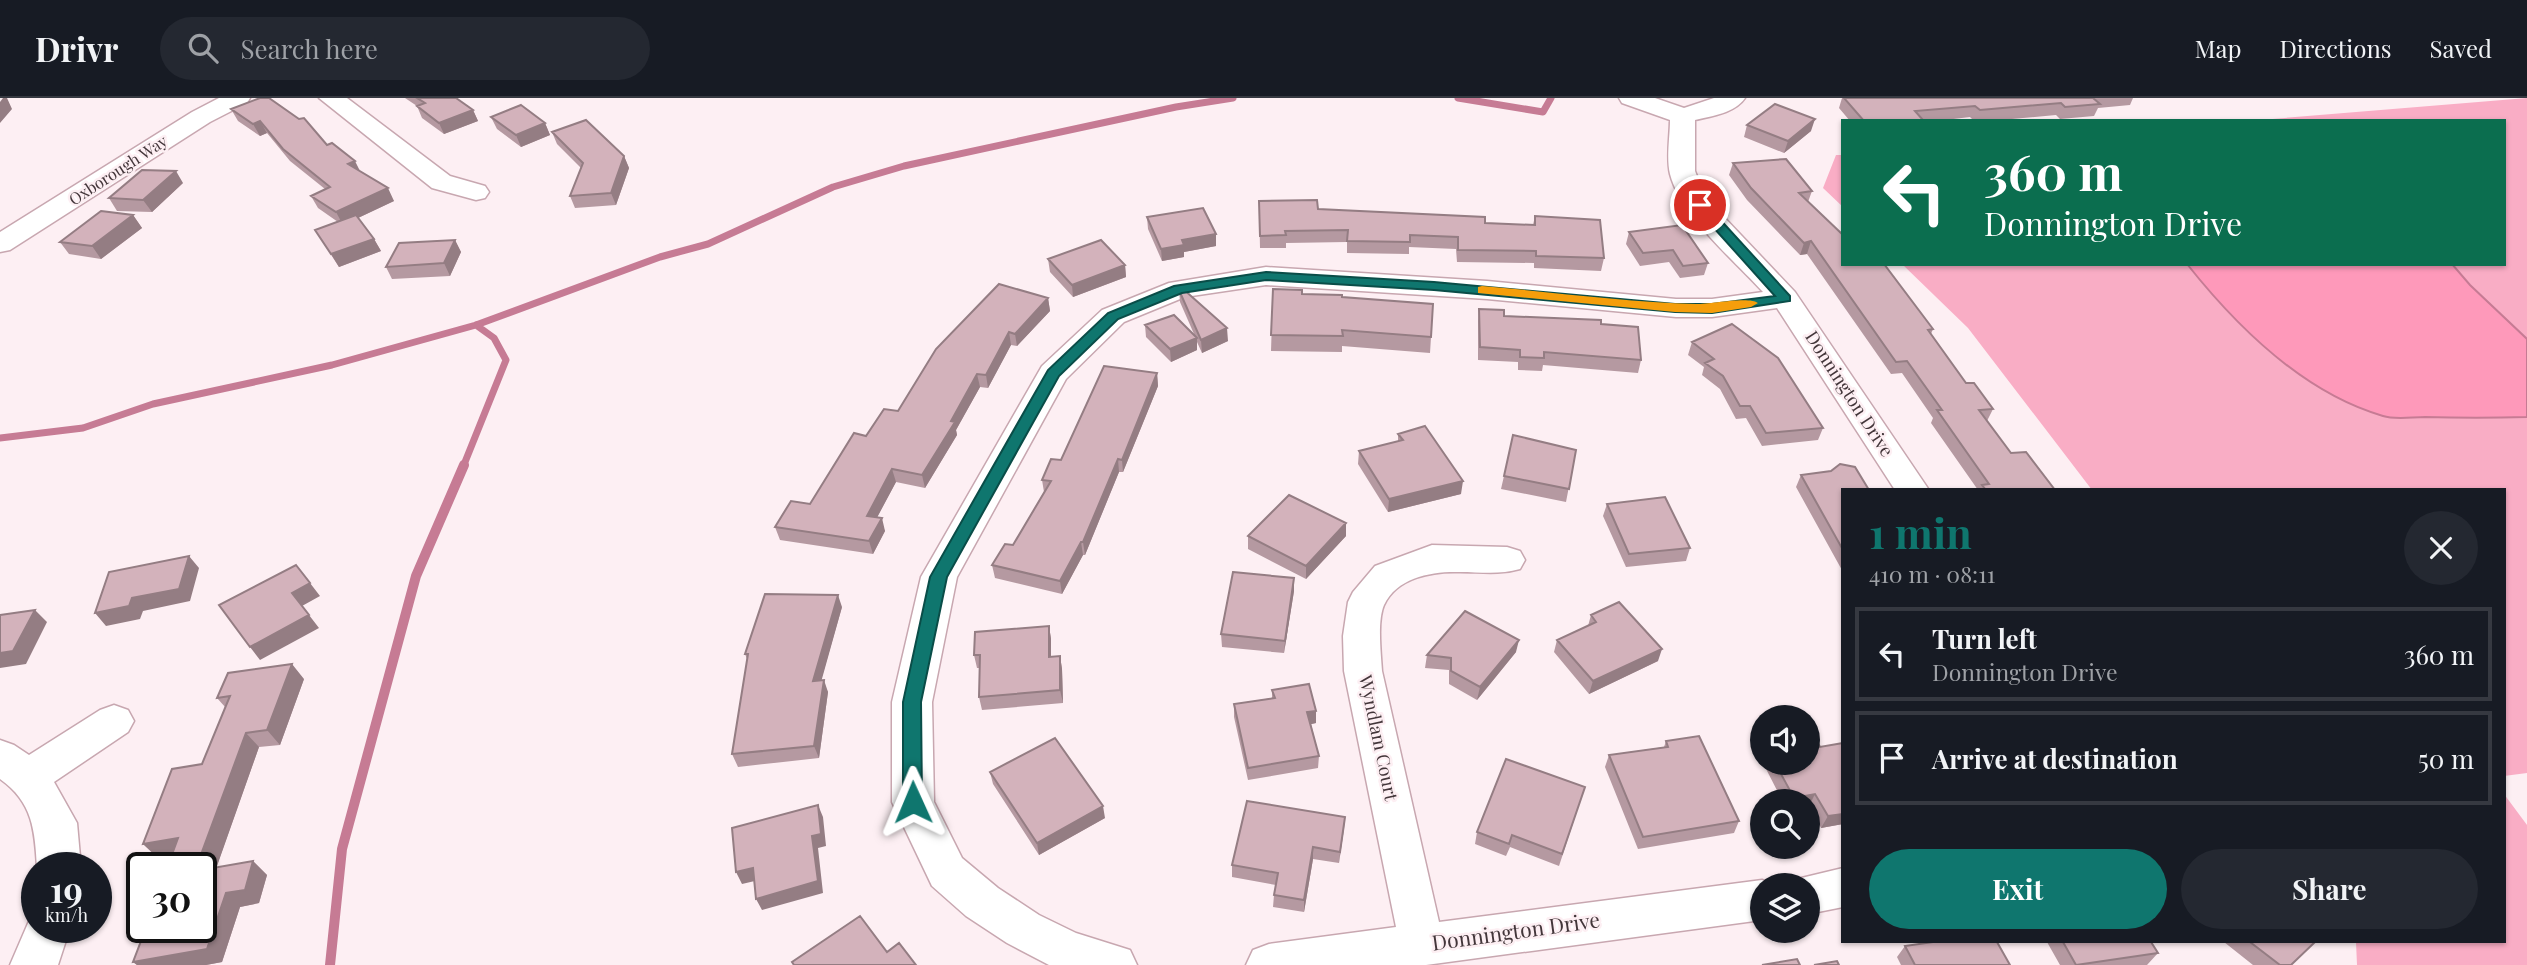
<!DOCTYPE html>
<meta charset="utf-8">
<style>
body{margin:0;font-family:"Playfair Display",serif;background:#242831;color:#f1f3f6;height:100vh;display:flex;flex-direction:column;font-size:26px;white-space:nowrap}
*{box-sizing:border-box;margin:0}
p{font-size:23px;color:#9ea1a6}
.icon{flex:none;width:38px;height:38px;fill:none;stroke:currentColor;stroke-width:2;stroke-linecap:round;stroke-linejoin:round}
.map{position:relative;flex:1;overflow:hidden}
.panel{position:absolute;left:1841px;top:390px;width:665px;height:455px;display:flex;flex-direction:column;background:#171b24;border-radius:0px;box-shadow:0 2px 5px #0004}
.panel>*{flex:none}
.top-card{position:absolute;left:1841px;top:21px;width:665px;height:147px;border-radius:0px;box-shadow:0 2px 5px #0004;background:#0b6e4f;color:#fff;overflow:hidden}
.buttons{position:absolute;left:1750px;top:607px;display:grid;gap:14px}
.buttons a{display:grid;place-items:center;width:70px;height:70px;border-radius:50%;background:#171b24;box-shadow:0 2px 5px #0004;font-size:35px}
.speed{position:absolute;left:21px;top:754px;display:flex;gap:14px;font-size:35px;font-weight:700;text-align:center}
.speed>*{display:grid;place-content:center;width:91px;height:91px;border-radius:50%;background:#171b24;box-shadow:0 2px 5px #0004;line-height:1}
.speed small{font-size:18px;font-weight:400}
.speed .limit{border:4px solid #111;border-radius:10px;background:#fff;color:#111}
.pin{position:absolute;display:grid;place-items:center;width:60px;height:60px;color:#fff;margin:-30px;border:4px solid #fff;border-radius:50%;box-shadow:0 2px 7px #0007}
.me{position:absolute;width:77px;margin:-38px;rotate:359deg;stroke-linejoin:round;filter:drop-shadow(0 0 5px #0008)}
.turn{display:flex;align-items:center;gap:24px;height:147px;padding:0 28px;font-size:32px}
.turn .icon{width:91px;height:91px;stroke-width:2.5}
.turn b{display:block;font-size:49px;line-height:60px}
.round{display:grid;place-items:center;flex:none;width:74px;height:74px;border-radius:37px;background:#242831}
.summary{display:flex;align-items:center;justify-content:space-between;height:119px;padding:0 28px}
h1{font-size:42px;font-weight:700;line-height:52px;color:#0f766e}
.cta{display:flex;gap:14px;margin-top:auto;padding:14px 28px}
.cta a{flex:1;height:80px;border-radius:42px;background:#0f766e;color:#fff;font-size:28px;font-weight:700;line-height:80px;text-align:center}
.cta a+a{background:#242831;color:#f1f3f6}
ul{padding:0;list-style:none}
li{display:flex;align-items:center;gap:21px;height:94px;margin:0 14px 10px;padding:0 14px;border:4px solid #363941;border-radius:0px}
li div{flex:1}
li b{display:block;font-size:26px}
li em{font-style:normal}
header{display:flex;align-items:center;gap:42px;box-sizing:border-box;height:98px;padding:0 35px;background:#171b24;border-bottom:2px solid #363941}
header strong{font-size:33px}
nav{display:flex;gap:38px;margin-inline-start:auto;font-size:24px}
.search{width:490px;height:63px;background:#242831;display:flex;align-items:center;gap:18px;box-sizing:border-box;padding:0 24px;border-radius:38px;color:#9ea1a6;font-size:26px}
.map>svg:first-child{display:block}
.green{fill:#f9adc5}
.water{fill:#fe99ba;stroke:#c67b94;stroke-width:2}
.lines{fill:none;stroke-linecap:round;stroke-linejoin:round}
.stream-far1{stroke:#c67b94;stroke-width:7}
.stream{stroke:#c67b94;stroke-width:10}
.minor-casing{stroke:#c8a7b0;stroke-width:3}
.minor{fill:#fff;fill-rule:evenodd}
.wall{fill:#b599a1}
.shaded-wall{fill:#947d83}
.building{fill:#d3b2bb;stroke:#947d83;stroke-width:2}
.route{fill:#0f766e;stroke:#0a4d48;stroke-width:2}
.slow{fill:#f59e0b}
.labels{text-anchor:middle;stroke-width:5;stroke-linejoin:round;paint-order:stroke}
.far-street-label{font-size:16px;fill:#43363a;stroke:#fdeff3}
.street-label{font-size:18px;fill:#43363a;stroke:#fdeff3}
.near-street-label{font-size:21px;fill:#43363a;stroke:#fdeff3}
</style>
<header>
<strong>Drivr</strong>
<div class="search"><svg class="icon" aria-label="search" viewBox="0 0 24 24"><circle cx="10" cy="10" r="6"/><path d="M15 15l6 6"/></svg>Search here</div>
<nav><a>Map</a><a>Directions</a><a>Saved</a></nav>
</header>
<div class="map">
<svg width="2527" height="867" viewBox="0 0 2527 867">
<rect width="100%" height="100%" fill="#fdeff3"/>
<path class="green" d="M2527,0V675L2504,678V392H2092L1968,230L1902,166H2504V23H2248Z
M1836,57H1843V109L1823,90Z
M2504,696L2527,727V867H2357L2356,844H2504Z"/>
<path class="water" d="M2187,166H2452L2470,187L2527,241V319C2493,320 2459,320 2425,319C2412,319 2395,322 2383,318C2303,295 2237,229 2187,166Z"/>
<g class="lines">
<path class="stream-far1" d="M1458,0L1543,14L1551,0
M0,340L83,330L153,306L332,267L476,227L660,159L708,146L833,89L904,68L1176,9L1233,0
M463,369L506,262L494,240L476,227"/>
<path class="stream" d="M330,867L342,751L416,478L464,367"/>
<g class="minor-casing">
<path id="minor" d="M219,0H250L247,5L210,24L10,152L0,154V134L192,14Z
M319,0H347L450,78L485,88L489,94L485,100L476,102L432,90Z
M1619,0H1655L1684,10L1714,0H1745C1735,15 1712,18 1695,22V73L1702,91L1722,117L1795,194L1929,392H1895L1777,210L1712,219H1676L1487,201L1266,187L1185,199L1124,224L1066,281L957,479L932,604L934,704L962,760L998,790L1039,817L1076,835L1130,852L1137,867H1049L1007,845L966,818L932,788L892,704V604L921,479L1042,268L1102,212L1169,185L1266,169L1487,183L1676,201H1712L1763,194C1734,162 1681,118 1670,76C1666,60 1670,38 1670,22L1622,5Z
M1432,447L1507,449L1520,453L1525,462L1520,471C1500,477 1480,474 1460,474C1433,473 1397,479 1384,507C1377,523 1381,556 1382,573L1439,824L1762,782L1776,788H1762V822L1426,867H1246L1253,852L1269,846L1396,829L1344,573L1343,538L1348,504L1353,494L1375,468Z
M114,607L128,612L134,623L128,634L54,684L77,725L81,770H37C35,733 33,704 0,681V642L14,647L29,657L100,612Z
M1843,770V809L1808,816V788H1790L1793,782Z
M37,814V830H70L58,867H10L32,816Z"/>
</g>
<use href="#minor" class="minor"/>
</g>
<path class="wall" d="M405,0H456L473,12L478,23L444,36L422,20L417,8Z
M1842,0H2133L2130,7L2098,10L2094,18L2060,21L2056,17L1990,23H1974L1970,19L1937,23H1850L1839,10Z
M231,11L327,47L360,73L394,103L358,120L374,141L381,153L339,169L315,132L338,124L318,110L311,98L325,91L290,63L267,35L260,38L238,23Z
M491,19L545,25L550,37L521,49L497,31Z
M1747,27L1811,33L1784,55L1744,39Z
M552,34L624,58L629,70L616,107L575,110L570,98L581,70L557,46Z
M1733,65L1812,93L1808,104L1933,231L1931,236L1966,285L1993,311L1987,323L2011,355L2055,392H1978L1931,325L1933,320L1902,275L1891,276L1807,156L1800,157L1747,102L1729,77Z
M183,85L152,114L117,113L109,100Z
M1259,103L1318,111L1485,125L1533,127L1535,118L1604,160L1601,173L1534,170V165L1457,164L1456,151L1409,149V156L1347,155V144L1286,145V150H1260Z
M133,117L142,130L101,161L69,156L60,144Z
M1147,119L1216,136V148L1184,154V159L1162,163L1148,131Z
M1629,134L1708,165L1704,177L1680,180L1669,164L1640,168L1626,146Z
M455,142L461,154L450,178L392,181L386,169Z
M1048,161L1125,167L1126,179L1073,199L1050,174Z
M1273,191L1302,196L1342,199L1431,239L1430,255L1342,248V254L1271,253Z
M1179,192L1228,243L1202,255L1197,244V252L1171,264L1146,239L1145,227L1194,236L1180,204Z
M1048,200L1050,213L1017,248L1011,247L988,290L980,289L956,332L957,337L925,390L896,384L877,419L885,433L873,456L780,442L775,429L810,406L866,338Z
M1479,211L1504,218L1601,226L1641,262L1638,275L1543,267L1542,273L1518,272V264L1478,262V223Z
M1692,244L1823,330L1818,342L1762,348L1746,320L1736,321L1720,291L1702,277L1704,269L1688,257Z
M1157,275L1158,288L1123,374H1119L1085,457H1083L1062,496L995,480L992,467L1013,447L1044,394L1042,382Z
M1398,336L1461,396L1388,414L1358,366L1359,353L1398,343Z
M1576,352L1566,404L1501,391L1504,378Z
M1801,377L1843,392V474L1796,389Z
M1607,406L1690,450L1686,463L1626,469L1603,418Z
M1248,438H1346L1306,481L1248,451Z
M1294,480V493L1284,555L1222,549L1221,536Z
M842,509L821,582L828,594L819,660L738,669L732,656L747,561L745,556Z
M1591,517L1658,563L1589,596L1554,554L1557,542L1588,528Z
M1049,528L1051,541V559L1060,558L1062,571L1063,605L982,612L979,599L980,570H977L974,557Z
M1516,554L1477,602L1449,586V572L1425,570L1427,557Z
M304,581L280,647L259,649L216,770L253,763L267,777L259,805L240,809L222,864L206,867H137L133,864L172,758L158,760L143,746L202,666L226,610L217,600Z
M1272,592L1316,625L1311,626L1319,658L1318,670L1248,682L1234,619V606L1272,600Z
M1666,643L1739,723L1734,735L1638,751L1605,669L1609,657L1664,649Z
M1843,645V726L1821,730L1808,704H1783L1763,665H1808L1820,649Z
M990,674L1105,720L1039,757L993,686Z
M1585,689L1559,768L1510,749L1506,758L1475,746L1477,734Z
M1345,719L1339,765L1313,761L1304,814L1273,809L1274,797L1276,787L1232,779V767Z
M2047,844H2151L2158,855L2147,867H2060Z
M2224,844H2315L2291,867H2253Z
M1905,848L2010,867H1901L1897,859Z"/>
<path class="shaded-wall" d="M3,0H7L12,11L0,25V4Z
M473,12L478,23L444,36L439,25Z
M1815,21L1811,33L1784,55L1788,43Z
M260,23L267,35L260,38L253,26Z
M545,25L550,37L521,49L516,37Z
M624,58L629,70L616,107L611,95Z
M355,63L361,75L348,66Z
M176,73L183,85L152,114L143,102Z
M388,90L394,103L343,127L336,114Z
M133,117L142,130L101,161L92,148Z
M1216,136V148L1184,154V159L1162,163L1161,151L1182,142Z
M374,141L381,153L339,169L331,156Z
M455,142L461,154L450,178L444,165Z
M1811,143L1807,156L1800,157L1804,145Z
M1125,167L1126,179L1073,199L1072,187Z
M1048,200L1050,213L1017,248L1015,236Z
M1227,230L1228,243L1202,255L1201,242Z
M1009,234L1011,247L988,290L986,277Z
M1197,240V252L1171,264L1170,251Z
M1157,275L1158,288L1123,374L1122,362Z
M977,276L980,289L956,332L957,337L925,390L922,377Z
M1118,361L1119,374L1085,457L1083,444Z
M892,371L896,384L871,431L867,418Z
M1463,383L1461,396L1388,414L1389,401Z
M882,420L885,433L873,456L869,443Z
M1346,425V438L1306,481V468Z
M1081,444L1083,457L1062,496L1060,483Z
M189,458L199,470L190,503L143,513L140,521L106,528L95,515L132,500Z
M1294,480V493L1284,555L1285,543Z
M310,485L320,498L302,508L292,495Z
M838,497L842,509L818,595L813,583Z
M35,512L47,524L26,566L0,570V555Z
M309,517L319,530L260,562L250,549Z
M1049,528L1051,541V572L1049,559Z
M1519,542L1516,554L1477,602L1480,589Z
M1662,551L1658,563L1589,596L1593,583Z
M1060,558L1062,571L1063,605L1060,592Z
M292,566L304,581L280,647L267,632Z
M824,582L828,594L819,660L814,648Z
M1316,613V625L1307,627V614Z
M246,635L259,649L210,788L201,780V770H196Z
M1815,696L1809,708H1808V704H1792L1794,700Z
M818,707L823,719L826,748L818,750L823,795L762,812L756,801L812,738Z
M1103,708L1105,720L1039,757L1037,745Z
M1843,716V726L1821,730L1828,718Z
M1345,719L1344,731L1339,765L1340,754Z
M178,740L193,755L158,760L143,746Z
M1313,749V761L1304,814V802Z
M253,763L267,777L259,805L240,809L222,864L206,867H137L133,864L226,795Z
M753,770L759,782L742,786L736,774Z"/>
<path class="building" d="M260,0H269L299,21L304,20L327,47L332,45L355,63L348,66L388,90L336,114L311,98L330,89L283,51L260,23L253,26L231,11Z
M417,0H456L473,12L439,25L417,8L425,5Z
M1844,0H2093L2100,6L2065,9L2061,5L1980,12L1975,8L1915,13L1923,22L1864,23Z
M1775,6L1815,21L1788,43L1747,27Z
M521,7L545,25L516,37L491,19Z
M586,22L624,58L611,95L570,98L583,65L552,34Z
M1786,61L1812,93L1799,95L1843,137V166H1884L1933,231L1928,232L1966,285H1974L1993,311L1979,312L2011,355L2026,354L2055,392H1986L1982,387L1989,386L1937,312H1942L1907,263L1896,264L1811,143L1804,145L1751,90L1733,65Z
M142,72L176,73L143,102L109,100Z
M1317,102L1318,111L1485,119V125L1535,127V118L1600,122L1604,160L1536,158V153L1458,152V139L1410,137V144L1347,143L1348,132L1285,133L1286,137L1260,138L1259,103Z
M1203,110L1216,136L1182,142L1184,147L1161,151L1147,119Z
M101,113L133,117L92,148L60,144Z
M356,117L374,141L331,156L315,132Z
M1682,127L1708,165L1683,168L1673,152L1643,155L1629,134Z
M455,142L444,165L386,169L399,145Z
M1101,142L1125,167L1072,187L1048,161Z
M999,186L1048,200L1015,236L1009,234L986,277L977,276L951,323L955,324L922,377L892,371L867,418L882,420L869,443L775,429L791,403L810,406L854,335L866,338L884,311L898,313L936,251Z
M1182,190L1227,230L1201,242L1179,192Z
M1273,191L1302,192V196L1342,197V199L1433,206L1431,239L1342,232L1343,238L1271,237Z
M1479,211L1504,212V218L1601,222V226L1638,229L1641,262L1544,254V260L1520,259V252L1480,249Z
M1174,217L1197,240L1170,251L1145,227Z
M1732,226L1778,260L1823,330L1766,335L1750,308H1740L1723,278L1705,265L1714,261L1692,244Z
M1104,268L1157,275L1122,362L1118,361L1083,444H1081L1060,483L992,467L1005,446L1013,447L1051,383L1042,382L1051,361L1061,362Z
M1425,328L1463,383L1389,401L1359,353L1403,342L1398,336Z
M1513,337L1576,352L1569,391L1504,378Z
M1840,366L1855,369L1869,392H1843V452L1801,377L1831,373Z
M1289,397L1346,425L1306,468L1248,438Z
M1665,399L1690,450L1629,456L1607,406Z
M189,458L179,491L132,500L129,508L95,515L109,474Z
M296,467L310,485L292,495L309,517L250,549L219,507Z
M1233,474L1294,480L1285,543L1221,536Z
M765,496L838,497L813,583L824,582L814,648L732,656L748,556H745Z
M1619,504L1662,551L1593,583L1557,542L1596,524L1591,517Z
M35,512L13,553L0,555V517Z
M1465,513L1519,542L1480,589L1451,573V560L1427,557Z
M1049,528V559L1060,558V592L979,599L980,557H974L975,534Z
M292,566L267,632L246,635L196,770H167L178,740L143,746L172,671L202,666L230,598L217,600L228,575Z
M1309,586L1316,613L1307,614L1319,658L1248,670L1234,606L1275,600L1272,592Z
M1699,638L1739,723L1643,739L1609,657L1668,649L1666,643Z
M1814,638L1820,649L1843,645V716L1828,718L1815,696L1794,700L1775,665H1808V640Z
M1055,640L1103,708L1037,745L990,674Z
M1506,661L1585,689L1562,756L1512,737L1509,746L1477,734Z
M1247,703L1345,719L1340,754L1313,749L1304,802L1274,797L1278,775L1232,767Z
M818,707L821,736L812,738L818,783L756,801L753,770L736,774L732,730Z
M253,763L245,792L226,795L207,851L133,864L146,830H201V772Z
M860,818L887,854L899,845L916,867H794L792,864Z
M1933,844H1997L2010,867H1915L1905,848Z
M2063,844H2151L2158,855L2076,867Z
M2250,844H2315L2291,867H2280Z
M1797,861L1800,867H1762Z
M1837,863L1839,867H1814Z"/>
<path class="route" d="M1700,104L1705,105L1790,198V203L1712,215L1675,214L1434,192L1266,182L1182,195L1118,221L1059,278L947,479L921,604L922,704L919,710L913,712L906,710L903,704V604L930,479L1048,272L1108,215L1174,188L1266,174L1434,184L1675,206H1712L1775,198L1696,110V105Z"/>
<path class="slow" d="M1482,188C1553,194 1625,204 1696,206C1710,206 1750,198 1758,205L1751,209L1712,215L1675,214L1478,195V189Z"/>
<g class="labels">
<g class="far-street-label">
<text transform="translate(118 72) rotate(-33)" y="6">Oxborough Way</text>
</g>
<g class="street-label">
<text transform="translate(1849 296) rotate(57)" y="6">Donnington Drive</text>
<text transform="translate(1378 640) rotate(78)" y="6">Wyndlam Court</text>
</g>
<g class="near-street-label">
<text transform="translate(1516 834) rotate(-8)" y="7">Donnington Drive</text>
</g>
</g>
</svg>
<div class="buttons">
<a><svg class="icon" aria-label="sound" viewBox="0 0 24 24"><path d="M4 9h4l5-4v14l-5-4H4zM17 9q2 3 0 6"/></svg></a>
<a><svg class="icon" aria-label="search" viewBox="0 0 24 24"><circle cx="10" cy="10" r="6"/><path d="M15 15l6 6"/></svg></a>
<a><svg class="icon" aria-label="layers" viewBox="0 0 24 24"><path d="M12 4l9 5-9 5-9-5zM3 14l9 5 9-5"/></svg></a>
</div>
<div class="speed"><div>19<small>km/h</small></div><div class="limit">30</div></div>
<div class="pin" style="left:1700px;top:107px;background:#d93025"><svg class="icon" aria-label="arrive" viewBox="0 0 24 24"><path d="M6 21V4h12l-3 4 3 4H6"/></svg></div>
<svg class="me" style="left:913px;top:704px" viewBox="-20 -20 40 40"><path d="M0-17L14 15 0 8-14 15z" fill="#0f766e" stroke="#fff" stroke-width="4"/></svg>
<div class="top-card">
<div class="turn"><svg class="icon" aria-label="left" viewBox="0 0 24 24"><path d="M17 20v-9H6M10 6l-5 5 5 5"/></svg><div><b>360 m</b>Donnington Drive</div></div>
</div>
<section class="panel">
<div class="summary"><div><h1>1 min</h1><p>410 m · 08:11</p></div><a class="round"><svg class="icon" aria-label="close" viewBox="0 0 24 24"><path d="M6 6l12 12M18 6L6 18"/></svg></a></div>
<ul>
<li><svg class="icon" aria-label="left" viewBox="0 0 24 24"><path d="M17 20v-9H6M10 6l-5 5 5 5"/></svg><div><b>Turn left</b><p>Donnington Drive</p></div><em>360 m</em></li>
<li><svg class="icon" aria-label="arrive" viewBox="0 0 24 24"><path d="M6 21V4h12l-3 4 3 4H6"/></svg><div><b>Arrive at destination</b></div><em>50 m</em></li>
</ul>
<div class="cta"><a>Exit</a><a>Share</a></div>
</section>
</div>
